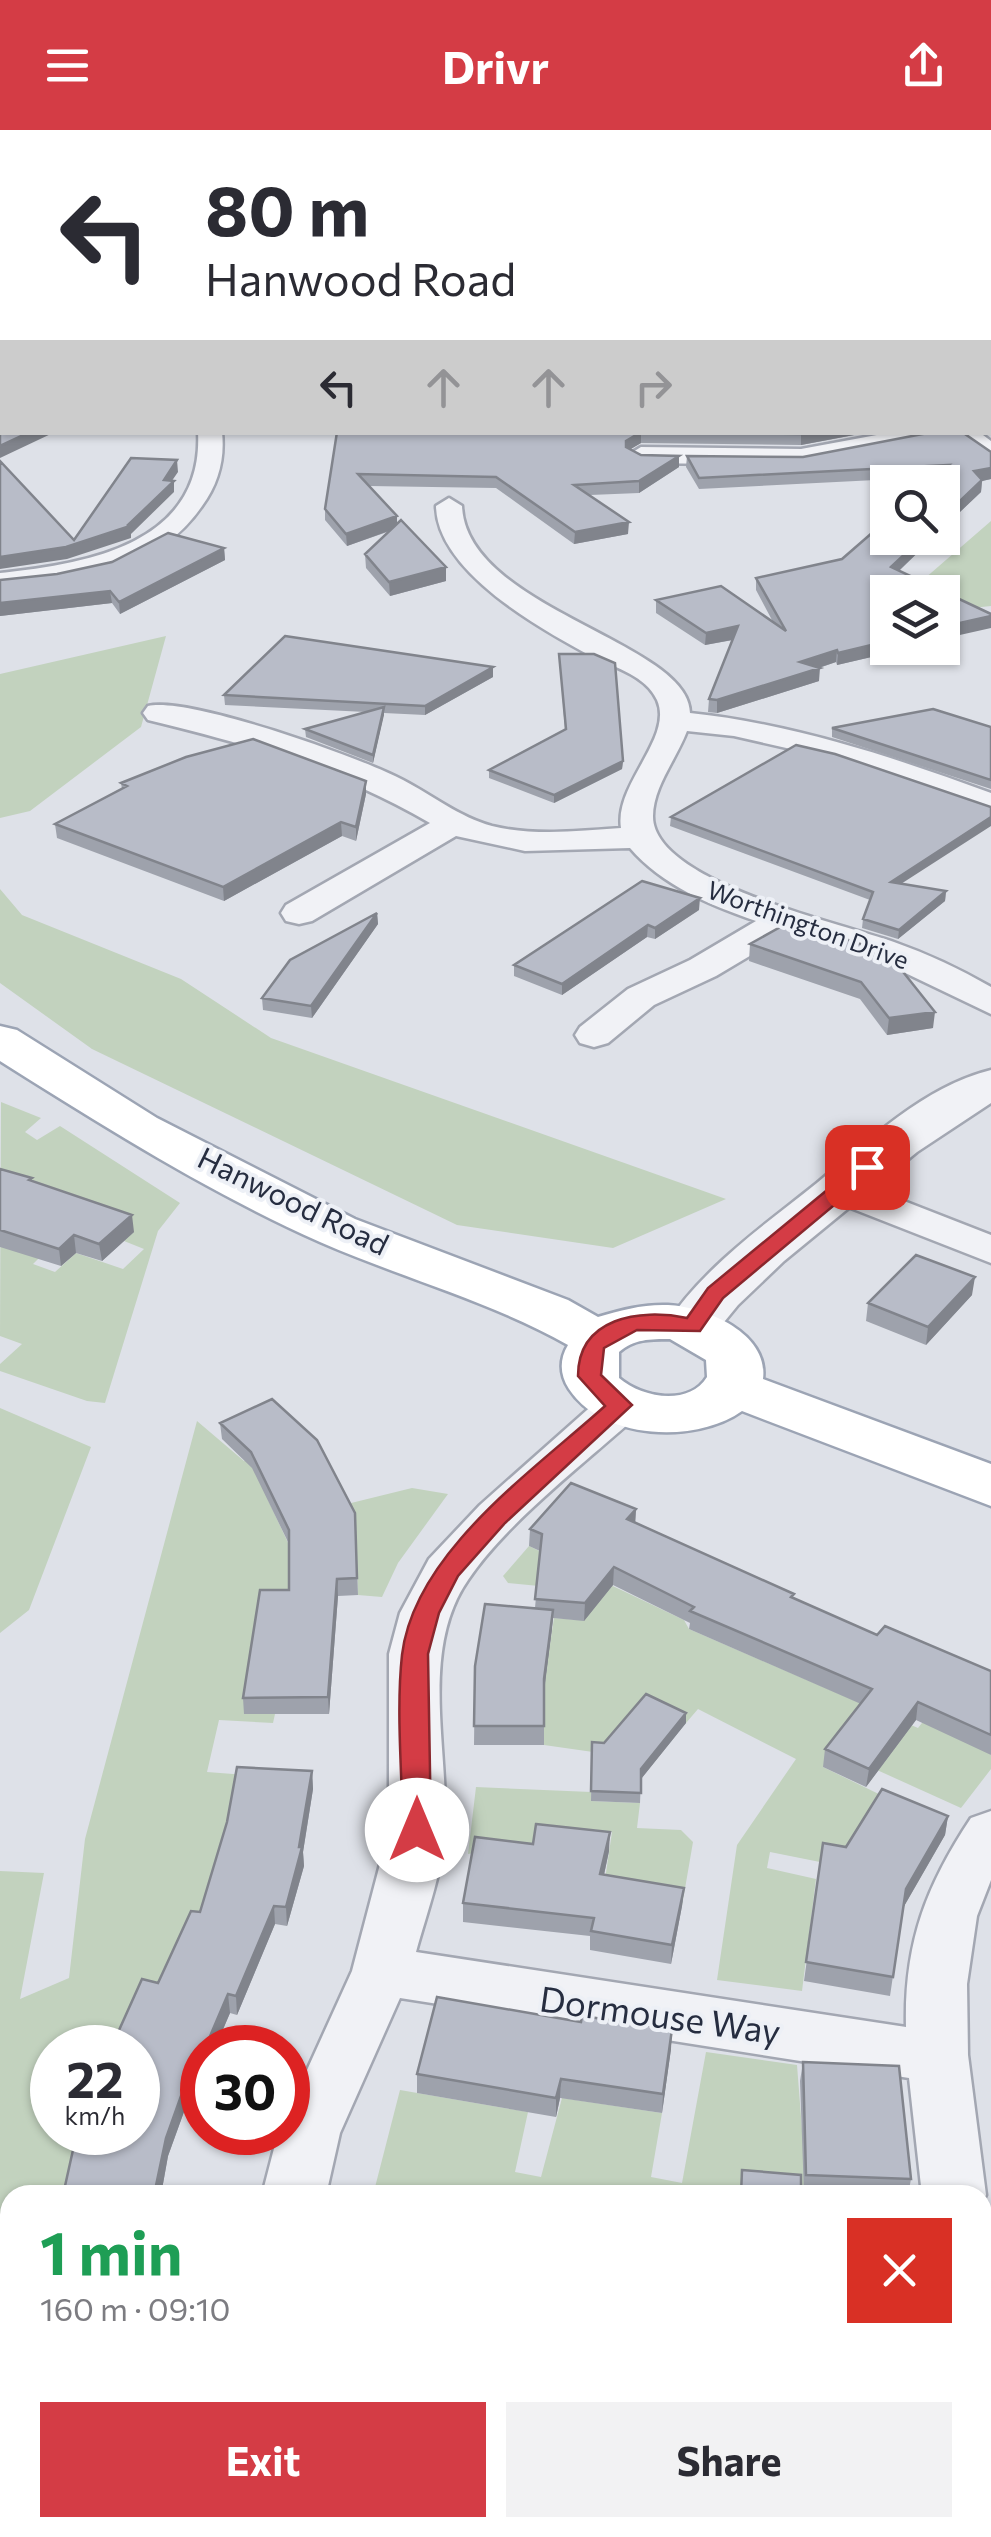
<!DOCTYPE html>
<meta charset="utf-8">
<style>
body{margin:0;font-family:Commissioner,sans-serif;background:#f2f2f3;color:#2b2b33;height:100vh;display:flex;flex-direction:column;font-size:38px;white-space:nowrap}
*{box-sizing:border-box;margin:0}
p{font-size:32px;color:#7c7c81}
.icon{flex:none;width:55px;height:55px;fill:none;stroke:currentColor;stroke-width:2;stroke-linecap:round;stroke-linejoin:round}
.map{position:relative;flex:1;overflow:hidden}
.side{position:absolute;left:0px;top:2055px;width:992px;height:352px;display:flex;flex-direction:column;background:#fff;border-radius:30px 30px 0 0;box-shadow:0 2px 8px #0004}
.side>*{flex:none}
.banner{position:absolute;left:0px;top:0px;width:992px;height:305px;box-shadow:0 2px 8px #0004;background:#fff;color:#2b2b33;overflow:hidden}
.controls{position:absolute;left:870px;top:335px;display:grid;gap:20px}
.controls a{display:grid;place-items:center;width:90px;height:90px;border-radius:0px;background:#fff;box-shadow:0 2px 8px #0004;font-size:50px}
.speed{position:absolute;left:30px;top:1895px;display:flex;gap:20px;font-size:50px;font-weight:700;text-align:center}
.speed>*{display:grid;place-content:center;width:130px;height:130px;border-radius:50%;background:#fff;box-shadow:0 2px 8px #0004;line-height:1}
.speed small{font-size:25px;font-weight:400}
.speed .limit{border:15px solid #d22;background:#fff;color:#111}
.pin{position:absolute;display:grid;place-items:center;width:85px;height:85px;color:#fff;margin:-42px;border-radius:20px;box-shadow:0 5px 15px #0006}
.me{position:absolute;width:110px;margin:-55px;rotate:0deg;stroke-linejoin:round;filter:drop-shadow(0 0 8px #0008)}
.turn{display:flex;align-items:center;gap:35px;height:210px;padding:0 40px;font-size:45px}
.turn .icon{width:130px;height:130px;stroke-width:2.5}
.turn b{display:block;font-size:70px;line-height:85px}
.lanes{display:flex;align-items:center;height:95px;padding:0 40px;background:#0003;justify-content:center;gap:50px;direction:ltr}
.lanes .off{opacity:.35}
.round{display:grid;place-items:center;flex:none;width:105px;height:105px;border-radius:0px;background:#f2f2f3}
.overview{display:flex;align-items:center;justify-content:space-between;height:170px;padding:0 40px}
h1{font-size:60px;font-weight:700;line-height:75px;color:#1e9e55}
.button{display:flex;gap:20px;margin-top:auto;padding:20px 40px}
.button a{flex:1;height:115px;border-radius:0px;background:#d43c45;color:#fff;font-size:40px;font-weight:700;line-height:115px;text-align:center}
.button a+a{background:#f2f2f3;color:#2b2b33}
header{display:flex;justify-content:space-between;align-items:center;height:130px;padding:0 40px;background:#d43c45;color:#fff;font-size:45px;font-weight:700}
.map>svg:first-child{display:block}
.green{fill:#c2d2be;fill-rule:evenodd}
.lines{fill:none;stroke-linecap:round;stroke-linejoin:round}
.minor-casing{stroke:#a3a7b2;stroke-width:5}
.tertiary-casing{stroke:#a3a7b2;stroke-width:5}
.primary-casing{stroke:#9ca4b4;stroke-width:5}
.minor{fill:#f1f2f6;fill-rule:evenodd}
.tertiary{fill:#f1f2f6;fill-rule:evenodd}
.primary{fill:#fff;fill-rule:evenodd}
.wall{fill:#9ea2ac}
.shaded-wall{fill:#81848c}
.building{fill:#b8bcc8;stroke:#81848c;stroke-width:2.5}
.route{fill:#d43c45;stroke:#8a272d;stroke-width:2.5}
.labels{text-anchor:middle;stroke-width:8;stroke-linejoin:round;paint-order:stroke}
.far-street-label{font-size:25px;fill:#262d40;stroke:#edf0f6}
.street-label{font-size:30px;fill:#262d40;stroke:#edf0f6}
.near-street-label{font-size:35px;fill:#262d40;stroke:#edf0f6}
</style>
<header><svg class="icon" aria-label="menu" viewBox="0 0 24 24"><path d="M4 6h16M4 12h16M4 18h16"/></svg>Drivr<svg class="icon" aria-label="share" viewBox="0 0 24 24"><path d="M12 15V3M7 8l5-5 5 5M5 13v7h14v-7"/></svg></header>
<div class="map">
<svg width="991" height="2407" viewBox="0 0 991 2407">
<rect width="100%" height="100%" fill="#dee1e8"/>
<path class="green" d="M991,391V476L943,481L942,462H909Z
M166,506L141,597L30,681L0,688V544Z
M0,759L22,785L181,849L271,908L726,1069L613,1118L457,1095L92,919L0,853Z
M1,972L41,988L25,1002L37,1010L60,996L180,1073L158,1101L105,1273L87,1271L0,1241V1234L22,1214L0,1206ZM132,1102L124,1111L144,1119L123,1139L76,1123L55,1142L33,1134L43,1124Z
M0,1278L91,1317L29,1480L0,1503Z
M197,1291L244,1331L259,1324L268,1370L290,1417L289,1477L266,1584H275L273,1593L219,1590L207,1642L261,1646L205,1790L121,1917L52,1918V2002L85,2003L70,2065H10V2250L0,2248V1741L44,1743L20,1869L69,1848L85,1709Z
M412,1358L448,1364L398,1433L382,1467L358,1465L356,1415L343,1375Z
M529,1416L684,1490L689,1499L918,1598L933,1579L991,1625V1639L961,1678L835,1621L823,1637L887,1668L847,1731L820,1732L770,1722L767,1738L816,1749L802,1861L717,1850L737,1715L796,1629L698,1579L686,1593L624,1599L593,1622L544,1615L543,1560L554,1488L579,1490L539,1456L508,1453L503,1446Z
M476,1657L591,1662V1671L640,1673L637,1698L681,1700L693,1712L682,1776L603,1763L612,1702L591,1699L582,1736L536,1713L468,1724Z
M706,1922L797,1935L807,2064L373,2065L400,1960L528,1982L515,2042L541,2047L562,1968L662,1983L651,2047L682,2053Z"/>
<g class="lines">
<g class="minor-casing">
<path id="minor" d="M0,146H2V158H0Z
M198,302H222C225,330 218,354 202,376C156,443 76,452 0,459V443C85,434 204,415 198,302Z
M893,302H948L936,309L801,335L641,333L628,325L641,317L801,319Z
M950,302H979L991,311V330L982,327Z
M449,368L462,376C466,479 690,512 690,583C795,594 892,627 991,663V684L835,629L734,606L687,601C677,628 653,657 653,686C652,752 843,794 894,812C928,824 960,839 991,857V884L897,839L790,802L716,846L654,875L608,913L594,917L580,913L575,905L580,897L628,859L690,830L756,791C710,775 663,756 630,718L525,721L456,706L312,791L299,794L286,791L281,783L286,775L430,693C334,638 254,616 148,590L143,583L148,576C188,566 362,628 403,650C432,665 459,687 492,696C533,706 579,701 621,698C614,654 674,608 657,570C646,546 616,538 595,528C542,500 437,442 436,376Z
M840,1046L991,1105V1133L825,1068L819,1059L825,1050Z
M621,1260L637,1264L644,1275L637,1286C585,1333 507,1392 468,1450C420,1519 448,1618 445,1696C444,1737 427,1782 416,1822L906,1897C904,1813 926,1756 971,1688L991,1681V1750L977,1786L967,1854L968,1925L986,2065L982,2073V2065H922L909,1948L400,1868L340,2003L326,2065H262L278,2003L288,2002V1982L352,1841L389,1700V1524L400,1483L429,1429L480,1375L605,1264Z
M982,2279L991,2282V2407H964L960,2398H982Z
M95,2398H190L186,2407H91Z
M299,2398H383L387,2407H303Z"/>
</g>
<g class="tertiary-casing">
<path id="tertiary" d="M991,132V150H990V132Z
M991,940V973L917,1022L784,1131L738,1175L711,1208L692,1213L673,1208L665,1196C704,1137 762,1097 817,1053C868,1011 925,956 991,940Z"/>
</g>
<g class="primary-casing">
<path id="primary" d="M0,896L17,900L157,988L355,1089L568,1170L598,1187C621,1180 644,1174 668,1175C706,1177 769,1203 763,1249L991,1334V1376L742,1281C696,1314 602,1310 569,1259C560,1245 559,1230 568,1215C490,1171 402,1148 320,1112C208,1062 103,996 0,931ZM670,1209L706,1230L707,1247C689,1276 642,1268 619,1248V1222C634,1209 650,1209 670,1209Z"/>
</g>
<use href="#minor" class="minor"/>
<use href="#tertiary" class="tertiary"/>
<use href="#primary" class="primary"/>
</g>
<path class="wall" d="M607,0H991V5L990,2H634Z
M337,302H870L801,315L641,313L630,319L641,325L679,337L639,363L590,365L628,404L574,414L496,358L369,356L397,386V394L446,437V451L390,466L366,438L365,424L390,401L347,416L325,390V379Z
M991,322V349L982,351L981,362L942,399V352L935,347L699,359L686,337L687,326L803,327Z
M933,408L899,441L888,518H910L837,535L836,532L819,538V551L717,583L708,582L709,569L733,510L705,515L656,483V470L773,492L756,460V448Z
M224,418L225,430L120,484L112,473L0,486V450L57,444Z
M559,524L623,631L622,639L554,673L489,648V640L565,600Z
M493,547L425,585L384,583L373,633L306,607L305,599L366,582L225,575L224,565Z
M991,597V659L832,607V598Z
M121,653L366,664L356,711L342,706L224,771L57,708L55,694L122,659Z
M671,687L902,754L946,761L945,771L898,809L862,798L863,789L870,770L670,696Z
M699,780L655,809L647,807L562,865L514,846V835Z
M377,783L378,794L312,888L263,880L262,868Z
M791,791L933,898L887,905L860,869L749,831L750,814Z
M0,1039L32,1048V1052L134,1102L102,1131L76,1123L61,1136L0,1117Z
M972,1165L926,1215L866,1191L868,1173Z
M220,1293L355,1383L358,1465L338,1466L329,1584H244L243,1568L289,1460V1414L252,1338L222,1309Z
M636,1379L635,1392L794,1464L793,1468L877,1505L991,1541V1625L916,1590L866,1657L823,1637L825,1619L861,1574L689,1499L690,1493L613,1455L584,1491L553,1488L544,1563V1615H474L475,1536L535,1478L540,1421L529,1416L530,1399Z
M686,1593L641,1649L640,1673L591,1671L592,1612L604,1613Z
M312,1641L313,1659L303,1722L304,1736L287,1796L275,1794L237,1885L230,1883L215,1918H202V1944L198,1943L168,2026L161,2065H63L158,1853L200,1782Z
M948,1686L945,1705L903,1778L890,1866L804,1851L823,1713L846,1717Z
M533,1714L609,1721L604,1745L684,1758L682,1776L671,1834L590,1820V1806L463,1792V1773Z
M671,1919L662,1983L560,1968L556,1987L417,1963V1944Z
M803,1932L911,2049L908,2065L804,2064L800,1951Z
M0,2231H10V2319H0Z"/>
<path class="shaded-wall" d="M383,0H399L394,2H378Z
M30,302H55L0,328V316Z
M641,302V313L626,322V311Z
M810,302H870L801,315V304Z
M679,326V337L639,363V351Z
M177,330L178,342L169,355L174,351V362L131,404V408L67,429L0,439V427L66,417L128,395L164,350Z
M991,338V349L982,351L981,362L942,399V388L974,341Z
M397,386V398L347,416L346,404Z
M629,392L628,404L574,414L575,402Z
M922,408H933L890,449L891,437Z
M224,418L225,430L120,484L119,472Z
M446,437V451L390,466L389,452Z
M110,461L112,473L0,486V473Z
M991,486V498L942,509V497Z
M738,496L737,509L705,515L706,503Z
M888,511V518H910L837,535L838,523Z
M837,520L836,532L803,543L820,538L819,551L717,583V570L800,532Z
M493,537V547L425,585V576Z
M384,577V585L373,633V625Z
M623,631L622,639L554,673V665Z
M366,651V664L356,711V697Z
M991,687V696L890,761L891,752Z
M341,692L342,706L224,771L223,757Z
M946,761L945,771L898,809L899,800Z
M700,768L699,780L655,809V798Z
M377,783L378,794L312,888L311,876Z
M648,795L647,807L562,865V854Z
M935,882L933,898L887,905L889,888Z
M132,1085L134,1102L102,1131L99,1114Z
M74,1105L76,1123L61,1136L59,1119Z
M975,1147L972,1165L926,1215L928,1197Z
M636,1379L635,1397L627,1389Z
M614,1437L613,1455L584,1491L585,1473Z
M337,1449L338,1466L329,1584L328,1567Z
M553,1480L552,1499L543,1568L544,1549Z
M918,1572L916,1590L866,1657L869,1639Z
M686,1583V1593L641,1649V1639Z
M312,1641L313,1659L303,1722L304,1736L287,1796L286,1777L299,1717Z
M948,1686L945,1705L903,1778L906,1759Z
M610,1702L609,1721L600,1763V1744Z
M684,1758L682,1776L671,1834L672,1815Z
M274,1776L275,1794L237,1885L236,1866Z
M228,1864L230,1883L215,1918H205Z
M672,1899L671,1919L662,1983L663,1964Z
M196,1924L198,1943L168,2026L161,2065H154L166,2008Z
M561,1949L560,1968L556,1987V1968Z"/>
<path class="building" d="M0,0H383L378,2H2V26L0,27Z
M774,0H988V2H803V1Z
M990,10L991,14L990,119Z
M2,41V87L0,88V43Z
M0,209H2V302H30L0,316Z
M990,250H991V294H990Z
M337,302H641L626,311V317L641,325L679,326L639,351L574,355L629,392L575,402L496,347L358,344L397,386L346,404L325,379Z
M672,302H810L801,304Z
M933,302H962L991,322V338L974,341L982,350L942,388V352H929L949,335L699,348L687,326L803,327Z
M131,328L177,330L164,350L174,351L128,395L130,396L66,417L0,427V331L74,410Z
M888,389V408H922L891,437L991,484V486L942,497V462H888V511L838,523L837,520L800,532L820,538L717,570L709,569L738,496L706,503L656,470L721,456L786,501L756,448L842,429Z
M401,390L446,437L389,452L365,424Z
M168,403L224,418L119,472L110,461L0,473V450L57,444L112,432Z
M285,506L493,537L425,576L224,565Z
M559,524H594L615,533L623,631L554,665L489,640L566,599Z
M384,577L373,625L305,599Z
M933,579L991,597V650L832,598Z
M253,609L366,651L356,697L341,692L223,757L55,694L127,656L121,653L186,627Z
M796,615L835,624L991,677V687L891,752L946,761L899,800L863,789L873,762L671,687Z
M642,751L700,768L655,798L648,795L562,854L514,835Z
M377,783L311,876L262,868L290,830Z
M791,791L888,823L935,882L889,888L861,852L750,814Z
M0,1039L32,1048L29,1050L132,1085L99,1114L74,1105L59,1119L0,1100Z
M916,1125L975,1147L928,1197L868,1173Z
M272,1269L317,1310L355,1383L357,1448L337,1449L328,1567L243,1568L260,1460H289V1400L251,1322L220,1293Z
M571,1353L636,1379L627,1389L794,1464L791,1467L877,1505L885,1496L991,1541V1605L918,1572L869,1639L825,1619L872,1559L690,1481L694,1477L614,1437L585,1473L535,1469L542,1404L530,1399Z
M485,1474L553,1480L544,1549V1596H474L475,1536Z
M646,1564L686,1583L641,1639V1663L591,1661L592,1612L604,1613Z
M237,1637L312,1641L299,1717H302L286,1777L274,1776L236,1866L228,1864L205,1918H202L201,1926L196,1924L166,2008L154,2065H63L77,2002H138V1918H111L142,1849L158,1853L191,1781L200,1782L227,1692Z
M882,1659L948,1686L906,1759L893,1847L806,1832L823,1713L846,1717Z
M536,1694L610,1702L600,1744L684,1758L672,1815L591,1801L594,1788L463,1773L475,1707L533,1714Z
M437,1867L581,1892L582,1886L672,1899L663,1964L561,1949L556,1968L417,1944Z
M803,1932L899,1936L911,2049L806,2045Z
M742,2040L801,2045V2065H741Z
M0,2231H10V2301H0Z"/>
<path class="route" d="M867,1031L878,1037L875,1041L723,1168L700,1201L637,1200L604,1218L601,1245L632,1275L505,1393L458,1446L439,1483L428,1524L431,1700L427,1708L417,1711L407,1708L403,1700C402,1644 396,1580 402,1525C414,1423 533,1341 605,1276L578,1246C578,1188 639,1178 687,1188L708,1158L860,1033Z"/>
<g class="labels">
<g class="far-street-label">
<text transform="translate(808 795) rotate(20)" y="9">Worthington Drive</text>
</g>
<g class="street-label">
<text transform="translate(293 1072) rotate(26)" y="10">Hanwood Road</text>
</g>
<g class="near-street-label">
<text transform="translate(660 1886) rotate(8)" y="12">Dormouse Way</text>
</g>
</g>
</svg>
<div class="controls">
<a><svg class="icon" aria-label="search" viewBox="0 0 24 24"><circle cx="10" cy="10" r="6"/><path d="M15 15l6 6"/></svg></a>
<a><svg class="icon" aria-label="layers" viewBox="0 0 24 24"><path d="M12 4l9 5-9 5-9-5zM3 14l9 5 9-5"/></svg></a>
</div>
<div class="speed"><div>22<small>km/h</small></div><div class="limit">30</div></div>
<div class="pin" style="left:867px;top:1037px;background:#d93025"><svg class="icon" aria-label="arrive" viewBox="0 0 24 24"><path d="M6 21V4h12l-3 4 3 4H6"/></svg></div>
<svg class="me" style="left:417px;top:1700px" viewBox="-20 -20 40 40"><circle r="19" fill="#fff"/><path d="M0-13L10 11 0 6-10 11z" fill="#d43c45"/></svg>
<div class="banner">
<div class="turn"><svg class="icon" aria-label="left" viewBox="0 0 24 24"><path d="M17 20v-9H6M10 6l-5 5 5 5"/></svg><div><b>80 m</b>Hanwood Road</div></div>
<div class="lanes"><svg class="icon" aria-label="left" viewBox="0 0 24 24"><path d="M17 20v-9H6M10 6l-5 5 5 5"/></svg><svg class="icon off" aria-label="ahead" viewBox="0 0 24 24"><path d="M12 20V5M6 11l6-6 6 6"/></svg><svg class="icon off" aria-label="ahead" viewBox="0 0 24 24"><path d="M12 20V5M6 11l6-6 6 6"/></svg><svg class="icon off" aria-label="right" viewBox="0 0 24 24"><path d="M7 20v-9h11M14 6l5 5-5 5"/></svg></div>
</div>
<section class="side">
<div class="overview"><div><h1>1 min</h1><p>160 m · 09:10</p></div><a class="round" style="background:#d93025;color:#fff"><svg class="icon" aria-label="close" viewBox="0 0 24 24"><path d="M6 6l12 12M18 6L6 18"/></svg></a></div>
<div class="button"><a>Exit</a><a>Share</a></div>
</section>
</div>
